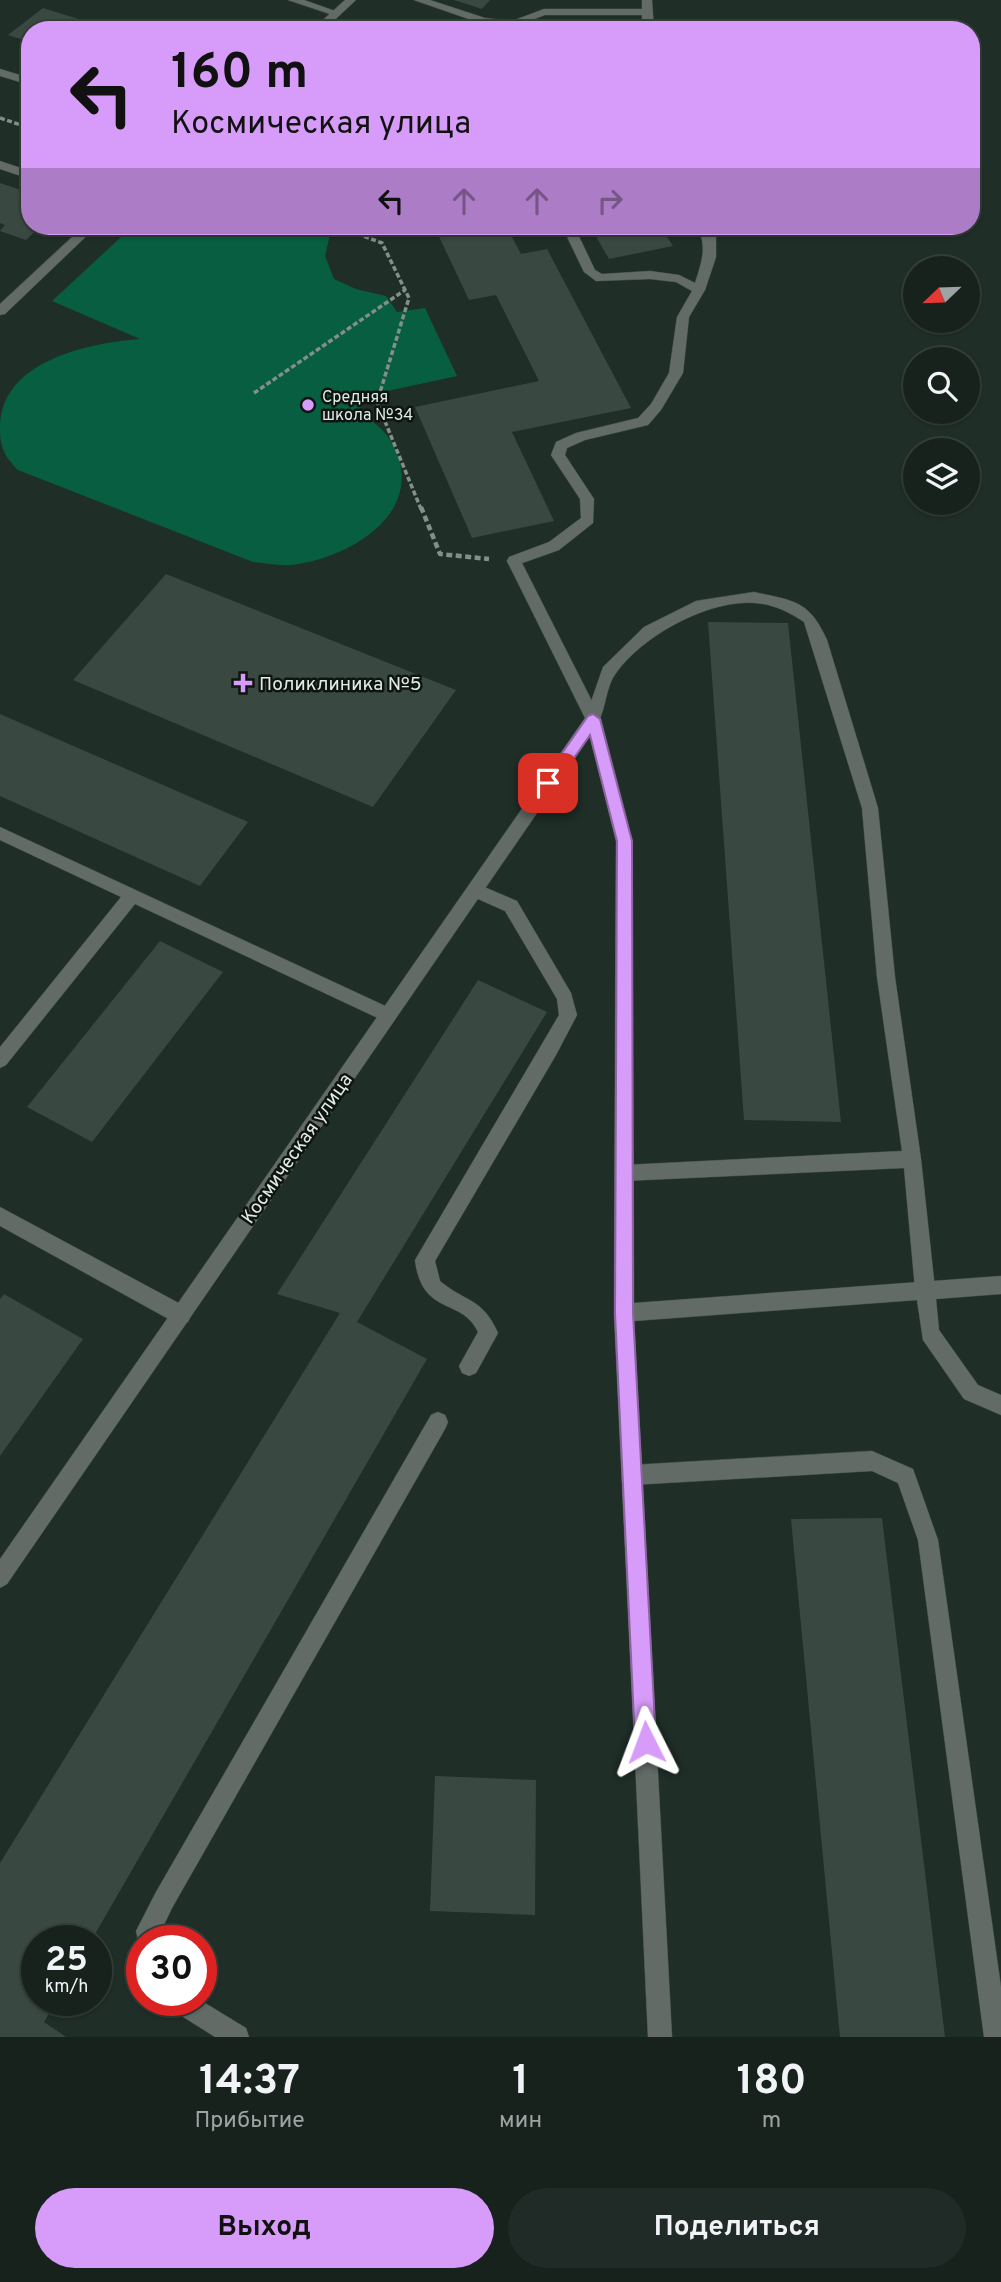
<!DOCTYPE html>
<html lang="ru">
<meta charset="utf-8">
<style>
body{margin:0;font-family:Overpass,sans-serif;background:#202a26;color:#f1f3f6;height:100vh;display:flex;flex-direction:column;font-size:26px;white-space:nowrap}
*{box-sizing:border-box;margin:0}
p{font-size:23px;color:#9ea4a4}
.icon{flex:none;width:38px;height:38px;fill:none;stroke:currentColor;stroke-width:2;stroke-linecap:round;stroke-linejoin:round}
.map{position:relative;height:2037px;overflow:hidden}
.side{display:flex;flex-direction:column;background:#17221d;flex:1}
.side>*{flex:none}
.guide{position:absolute;left:21px;top:21px;width:959px;height:214px;border-radius:28px;box-shadow:0 2px 5px #0004,0 0 0 2px #363f3b;background:#d79bf9;color:#111;overflow:hidden}
.needle{width:46px;rotate:247deg}
.controls{position:absolute;left:903px;top:256px;display:grid;gap:14px}
.controls a{display:grid;place-items:center;width:77px;height:77px;border-radius:50%;background:#17221d;box-shadow:0 2px 5px #0004,0 0 0 2px #363f3b;font-size:35px}
.speed{position:absolute;left:21px;top:1925px;display:flex;gap:14px;font-size:35px;font-weight:700;text-align:center}
.speed>*{display:grid;place-content:center;width:91px;height:91px;border-radius:50%;background:#17221d;box-shadow:0 2px 5px #0004,0 0 0 2px #363f3b;line-height:1}
.speed small{font-size:18px;font-weight:400}
.speed .limit{border:10px solid #d22;background:#fff;color:#111}
.pin{position:absolute;display:grid;place-items:center;width:60px;height:60px;color:#fff;margin:-30px;border-radius:14px;box-shadow:0 4px 10px #0006}
.me{position:absolute;width:77px;margin:-38px;rotate:357deg;stroke-linejoin:round;filter:drop-shadow(0 0 5px #0008)}
.turn{display:flex;align-items:center;gap:24px;height:147px;padding:0 35px;font-size:32px}
.turn .icon{width:91px;height:91px;stroke-width:2.5}
.turn b{display:block;font-size:49px;line-height:60px}
.lanes{display:flex;align-items:center;height:66px;padding:0 35px;background:#0003;justify-content:center;gap:35px;direction:ltr}
.lanes .off{opacity:.35}
.eta{display:flex;justify-content:space-evenly;align-items:center;height:119px;text-align:center}
.eta b{font-size:42px;font-weight:700;line-height:49px}
.primary-button{display:flex;gap:14px;margin-top:auto;padding:14px 35px}
.primary-button a{flex:1;height:80px;border-radius:42px;background:#d79bf9;color:#111;font-size:28px;font-weight:700;line-height:80px;text-align:center}
.primary-button a+a{background:#202a26;color:#f1f3f6}
.map>svg:first-child{display:block}
.green{fill:#075e41}
.building{fill:#394941}
.lines{fill:none;stroke-linecap:round;stroke-linejoin:round}
.service-casing{stroke:#3e4c46;stroke-width:1}
.minor-casing{stroke:#3e4c46;stroke-width:1}
.path-far1{stroke:#838f89;stroke-width:3.5;stroke-dasharray:5 2.5;stroke-linecap:butt}
.path{stroke:#838f89;stroke-width:4.5;stroke-dasharray:6 3.5;stroke-linecap:butt}
.service{fill:#636b67;fill-rule:evenodd}
.minor{fill:#636b67;fill-rule:evenodd}
.route{fill:#d79bf9;stroke:#8c65a2;stroke-width:2}
.poi-dot{fill:#d79bf9;stroke:#0e1511;stroke-width:2.5}
.labels{text-anchor:middle;stroke-width:5;stroke-linejoin:round;paint-order:stroke}
.far-poi-label{font-size:16px;fill:#e1ebe6;stroke:#0e1511;text-anchor:start}
.poi-label{font-size:19px;fill:#e1ebe6;stroke:#0e1511;text-anchor:start}
.street-label{font-size:19px;fill:#e1ebe6;stroke:#0e1511}
</style>
<div class="map">
<svg width="1001" height="2037" viewBox="0 0 1001 2037">
<rect width="100%" height="100%" fill="#1f2e27"/>
<path class="green" d="M133,226H332L325,256L334,279L356,289L386,296L397,312L425,308L457,376L374,394L356,412C378,422 394,438 400,463C414,522 341,560 291,565C279,566 265,563 253,562L18,470C4,456 0,447 0,428C0,361 88,343 140,339L52,301Z"/>
<path class="building" d="M454,0H490L482,9Z
M43,8L111,29V30H30V42L8,35Z
M0,183L30,193V226H41L26,240L0,231L5,225L0,223Z
M434,226H506L521,254L547,249L631,408L512,432L554,521L472,538L415,407L539,381L496,295L469,300Z
M590,226H660L673,246L609,259Z
M166,574L456,690L373,807L73,680Z
M708,622L788,623L841,1122L744,1120Z
M0,714L248,822L200,886L0,796Z
M160,941L223,972L92,1142L27,1107Z
M478,980L547,1012L357,1322L427,1359L91,1941H37V2000H57L44,2022L66,2037H0V1863L340,1313L277,1294Z
M4,1294L83,1339L0,1456V1299Z
M882,1518L945,2037H840L791,1519Z
M435,1776L536,1780L535,1915L430,1911Z"/>
<g class="lines">
<g class="service-casing">
<path id="service" d="M288,0H304L341,13L336,16Z
M414,0H430L485,18L512,21L544,9H642V0H652L654,30H642V15H545L513,27L480,23Z
M562,226H574L595,270L602,274L650,271L679,275L695,283C702,261 708,245 696,226H708L716,237V257L705,290L689,317L683,373L661,410L648,425L585,440L567,448L565,455L594,499L593,523L559,550L514,566L509,565L507,561L509,557L549,542L581,518L580,499L551,455L556,442L576,433L638,418L651,404L669,373L677,317L692,291L676,282L650,279L596,281L584,272Z
M754,592C794,601 809,600 827,640L878,808L895,977L921,1159L935,1289L932,1295L925,1298L918,1295L915,1289L904,1168L624,1181L617,1179L615,1173L617,1167L624,1165L902,1151L877,977L862,808L804,622C789,612 773,604 755,603C709,599 642,636 616,673C606,686 606,708 598,723H588L585,719L603,667L644,627L696,601Z
M0,827L394,1010L397,1015L394,1020L388,1022L382,1020L135,904L6,1065L0,1068V1047L121,897L0,840Z
M475,883L517,901L571,993L577,1015L556,1055L435,1261L440,1281C466,1303 482,1297 498,1333L476,1373L469,1376L462,1373L459,1366L478,1332C462,1297 422,1317 415,1260L559,1015L557,999L505,911L469,895L467,890L469,885Z
M0,1207L188,1308L191,1315L188,1322L181,1324L174,1322L0,1226Z
M438,1412L445,1415L448,1422L445,1429L172,1908L160,1933V1941H142V1950L140,1949L136,1931L156,1892L431,1415Z
M872,1451L913,1469L938,1540L1001,1987V2037H984L918,1540L898,1483L872,1471L632,1485L625,1482L622,1475L625,1468L632,1465Z
M165,2000H200L246,2028L249,2037H215L169,2008Z"/>
</g>
<g class="minor-casing">
<path id="minor" d="M345,0H356L324,30H312Z
M0,69L30,78V85L0,76Z
M0,161L30,171V179L0,169Z
M84,226H97L5,314L0,315V304Z
M514,556L521,561L601,719L632,841L634,1303L1001,1276V1294L936,1299L939,1330L978,1385L1001,1395V1415L964,1399L923,1340L917,1300L634,1321L672,2037H648L614,1313L616,841L590,736L7,1584L0,1588V1559L585,718L507,561Z"/>
</g>
<path class="path-far1" d="M0,118L30,128
M336,226L382,243L409,298L377,402L421,509
M254,393L405,290"/>
<path class="path" d="M421,507L440,554L489,559"/>
<use href="#service" class="service"/>
<use href="#minor" class="minor"/>
</g>
<path class="route" d="M593,714L600,719L632,841L633,1313L656,1742L653,1750L646,1753L638,1750L635,1742L615,1313L617,841L590,735L554,787L548,789L541,783L588,716Z"/>
<g class="poi-dot">
<circle cx="308" cy="405" r="7"/>
<path d="M239.5 672.5h7v7h7v7h-7v7h-7v-7h-7v-7h7z"/>
</g>
<g class="labels">
<g class="far-poi-label">
<text x="322" y="402">Средняя<tspan x="322" dy="18">школа №34</tspan></text>
</g>
<g class="poi-label">
<text x="259" y="690">Поликлиника №5</text>
</g>
<g class="street-label">
<text transform="translate(296 1148) rotate(-55)" y="7">Космическая улица</text>
</g>
</g>
</svg>
<div class="controls">
<a><svg class="needle" viewBox="-14 -14 28 28"><path d="M0-13l5 13h-10z" fill="#e53935"/><path d="M0 13l5-13h-10z" fill="#9ea4a4"/></svg></a>
<a><svg class="icon" aria-label="search" viewBox="0 0 24 24"><circle cx="10" cy="10" r="6"/><path d="M15 15l6 6"/></svg></a>
<a><svg class="icon" aria-label="layers" viewBox="0 0 24 24"><path d="M12 4l9 5-9 5-9-5zM3 14l9 5 9-5"/></svg></a>
</div>
<div class="speed"><div>25<small>km/h</small></div><div class="limit">30</div></div>
<div class="pin" style="left:548px;top:783px;background:#d93025"><svg class="icon" aria-label="arrive" viewBox="0 0 24 24"><path d="M6 21V4h12l-3 4 3 4H6"/></svg></div>
<svg class="me" style="left:646px;top:1742px" viewBox="-20 -20 40 40"><path d="M0-17L14 15 0 8-14 15z" fill="#d79bf9" stroke="#fff" stroke-width="4"/></svg>
<div class="guide">
<div class="turn"><svg class="icon" aria-label="left" viewBox="0 0 24 24"><path d="M17 20v-9H6M10 6l-5 5 5 5"/></svg><div><b>160 m</b>Космическая улица</div></div>
<div class="lanes"><svg class="icon" aria-label="left" viewBox="0 0 24 24"><path d="M17 20v-9H6M10 6l-5 5 5 5"/></svg><svg class="icon off" aria-label="ahead" viewBox="0 0 24 24"><path d="M12 20V5M6 11l6-6 6 6"/></svg><svg class="icon off" aria-label="ahead" viewBox="0 0 24 24"><path d="M12 20V5M6 11l6-6 6 6"/></svg><svg class="icon off" aria-label="right" viewBox="0 0 24 24"><path d="M7 20v-9h11M14 6l5 5-5 5"/></svg></div>
</div>
</div>
<section class="side">
<div class="eta">
<div><b>14:37</b><p>Прибытие</p></div>
<div><b>1</b><p>мин</p></div>
<div><b>180</b><p>m</p></div>
</div>
<div class="primary-button"><a>Выход</a><a>Поделиться</a></div>
</section>
